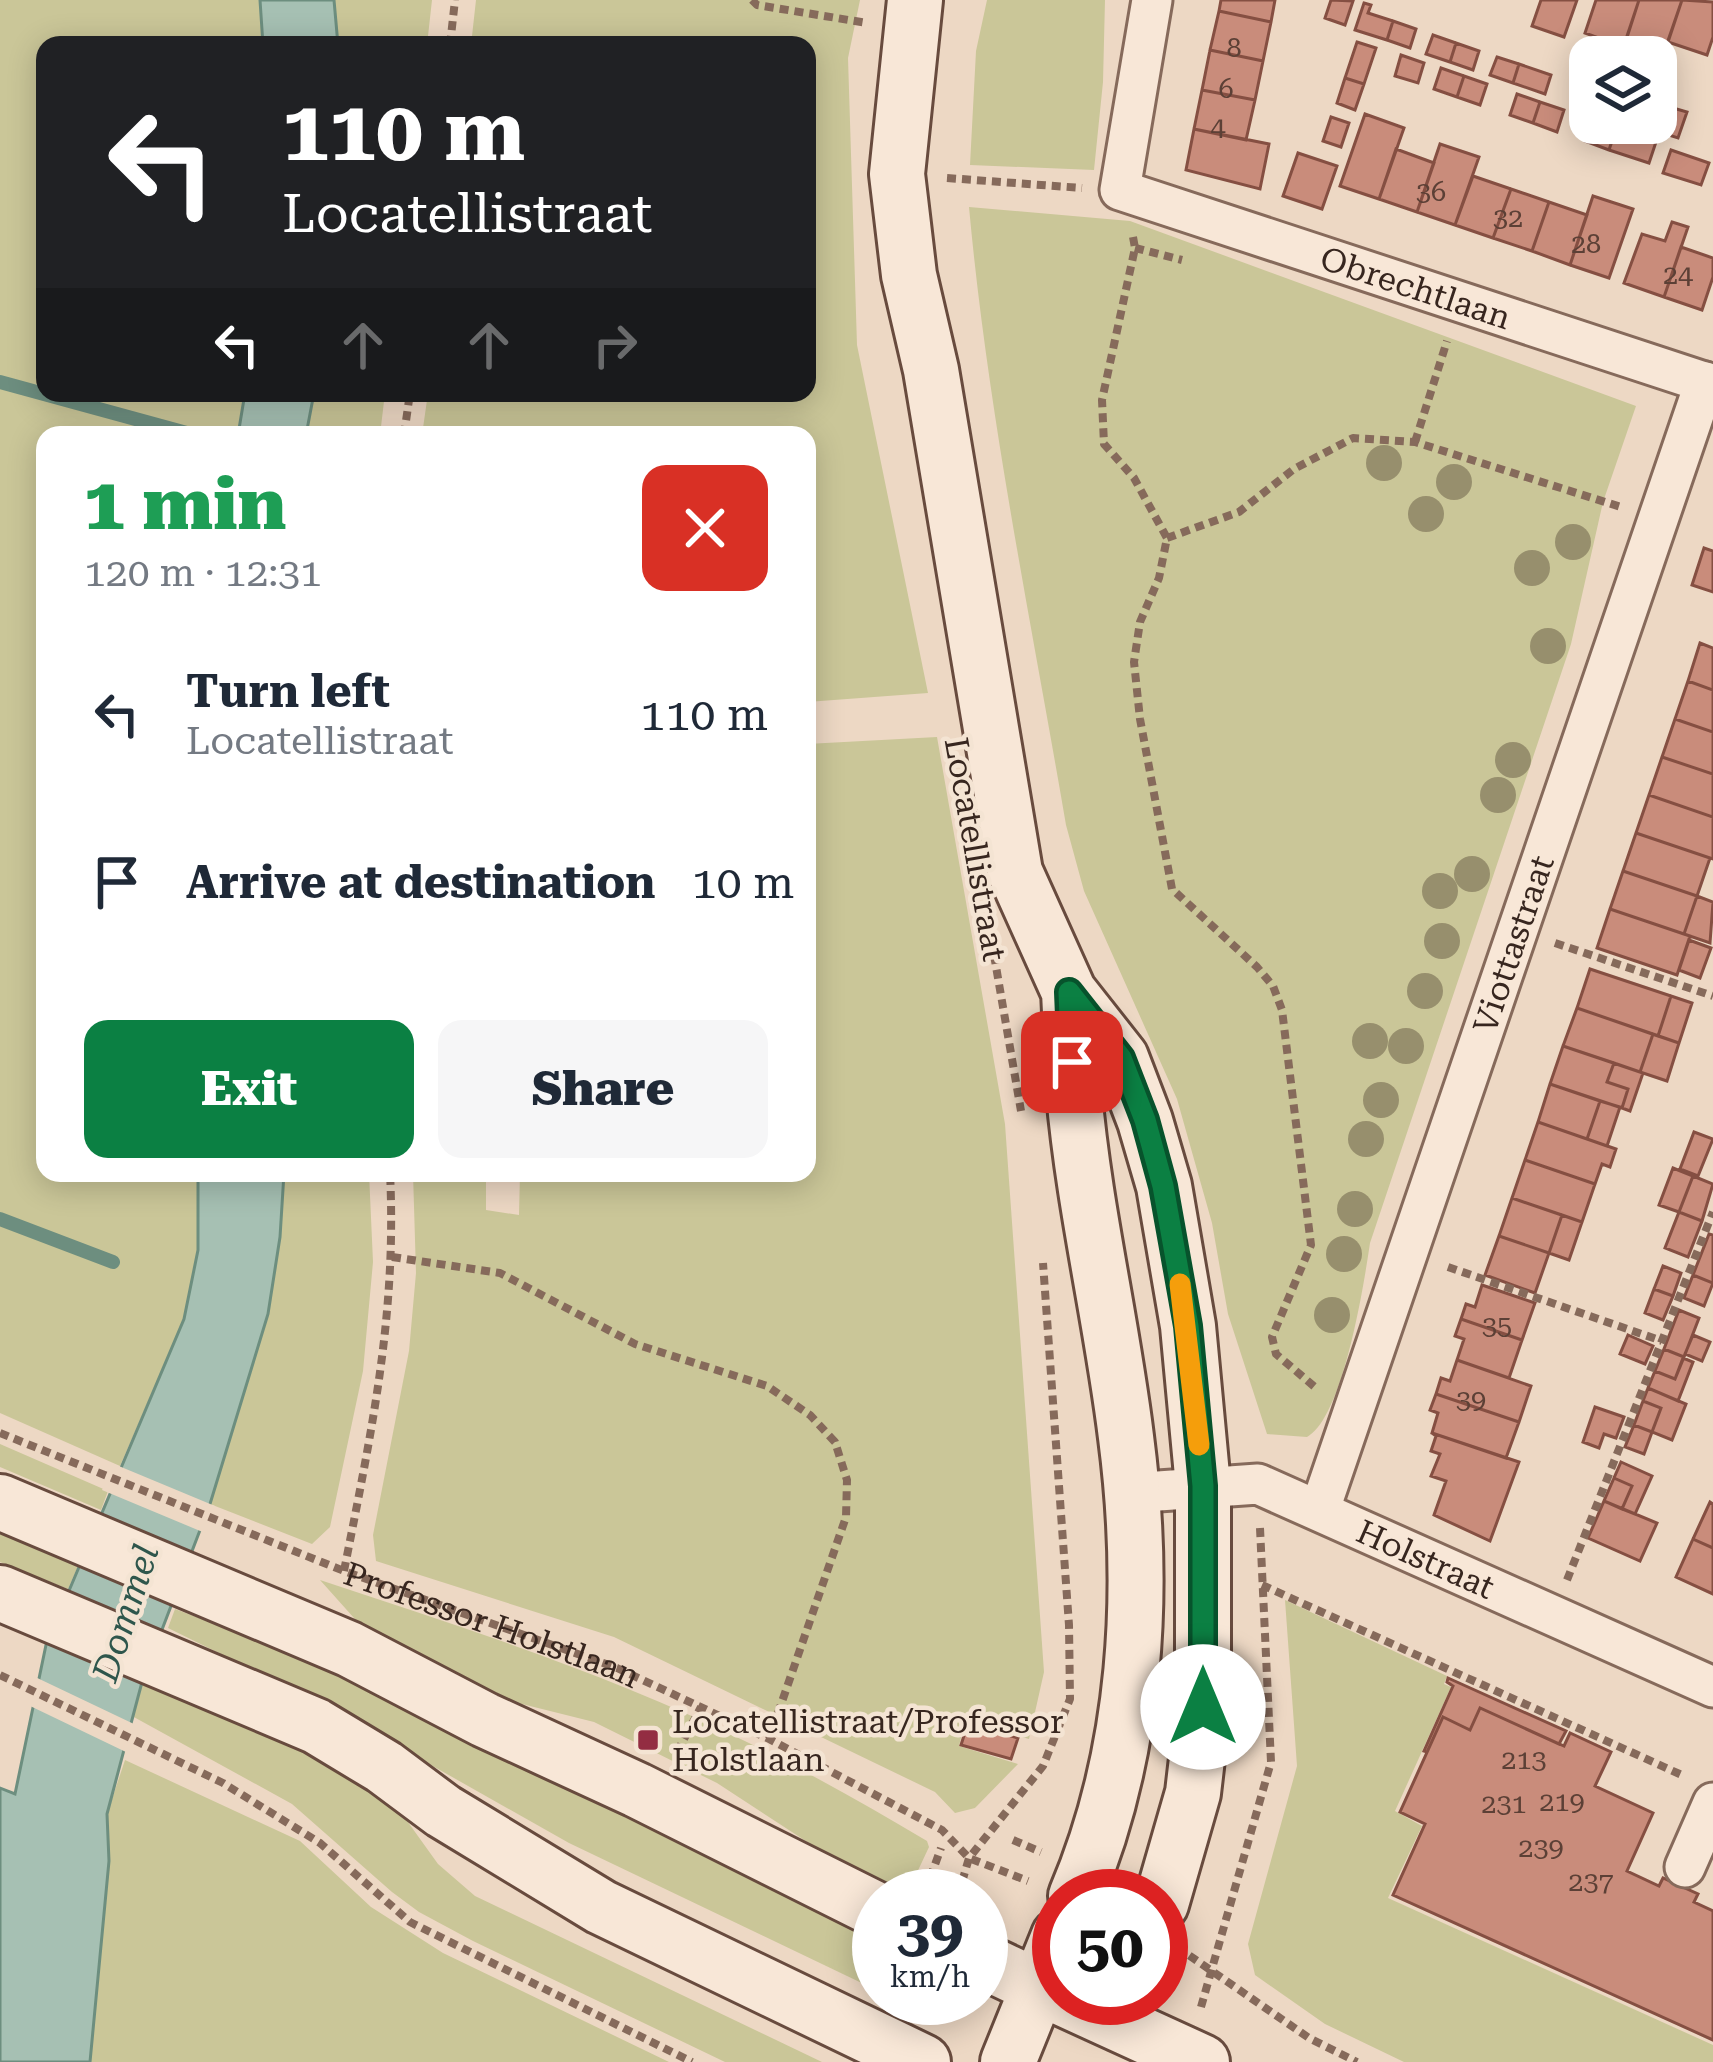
<!DOCTYPE html>
<meta charset="utf-8">
<style>
body{margin:0;font-family:"Roboto Serif",serif;background:#f6f6f7;color:#1f2937;height:100vh;display:flex;flex-direction:column;font-size:45px;white-space:nowrap}
*{box-sizing:border-box;margin:0}
p{font-size:39px;color:#747a83}
.icon{flex:none;width:66px;height:66px;fill:none;stroke:currentColor;stroke-width:2;stroke-linecap:round;stroke-linejoin:round}
.map{position:relative;flex:1;overflow:hidden}
.details{position:absolute;left:36px;top:426px;width:780px;height:756px;display:flex;flex-direction:column;background:#fff;border-radius:24px;box-shadow:0 6px 30px #0003}
.details>*{flex:none}
.top-card{position:absolute;left:36px;top:36px;width:780px;height:366px;border-radius:24px;box-shadow:0 6px 30px #0003;background:#202124;color:#fff;overflow:hidden}
.controls{position:absolute;left:1569px;top:36px;display:grid;gap:24px}
.controls a{display:grid;place-items:center;width:108px;height:108px;border-radius:24px;background:#fff;box-shadow:0 6px 30px #0003;font-size:60px}
.speed{position:absolute;left:852px;top:1869px;display:flex;gap:24px;font-size:60px;font-weight:700;text-align:center}
.speed>*{display:grid;place-content:center;width:156px;height:156px;border-radius:50%;background:#fff;box-shadow:0 6px 30px #0003;line-height:1}
.speed small{font-size:30px;font-weight:400}
.speed .limit{border:18px solid #d22;background:#fff;color:#111}
.pin{position:absolute;display:grid;place-items:center;width:102px;height:102px;color:#fff;margin:-51px;border-radius:24px;box-shadow:0 6px 18px #0006}
.me{position:absolute;width:132px;margin:-66px;rotate:0deg;stroke-linejoin:round;filter:drop-shadow(0 0 9px #0008)}
.turn{display:flex;align-items:center;gap:42px;height:252px;padding:0 48px;font-size:54px}
.turn .icon{width:156px;height:156px;stroke-width:2.5}
.turn b{display:block;font-size:84px;line-height:102px}
.lanes{display:flex;align-items:center;height:114px;padding:0 48px;background:#0003;justify-content:center;gap:60px;direction:ltr}
.lanes .off{opacity:.35}
.round{display:grid;place-items:center;flex:none;width:126px;height:126px;border-radius:24px;background:#f6f6f7}
.headline{display:flex;align-items:center;justify-content:space-between;height:204px;padding:0 48px}
h1{font-size:72px;font-weight:800;line-height:90px;color:#1e9e55}
.button{display:flex;gap:24px;margin-top:auto;padding:24px 48px}
.button a{flex:1;height:138px;border-radius:24px;background:#0b8043;color:#fff;font-size:48px;font-weight:800;line-height:138px;text-align:center}
.button a+a{background:#f6f6f7;color:#1f2937}
ul{padding:0;list-style:none}
li{display:flex;align-items:center;gap:36px;height:168px;padding:0 48px}
li div{flex:1}
li b{display:block;font-size:45px}
li em{font-style:normal}
.map>svg:first-child{display:block}
.green{fill:#cac698}
.water{fill:#a6c0b3;stroke:#6d8e7f;stroke-width:3}
.pier{fill:#edd8c4}
.lines{fill:none;stroke-linecap:round;stroke-linejoin:round}
.stream{stroke:#6d8e7f;stroke-width:14}
.building{fill:#c98c7b;stroke:#854f42;stroke-width:3}
.street-casing{stroke:#866a5b;stroke-width:45}
.secondary-casing{stroke:#684b3e;stroke-width:60}
.path{stroke:#866a5b;stroke-width:8;stroke-dasharray:9 6;stroke-linecap:butt}
.street{stroke:#f8e7d7;stroke-width:39}
.secondary{stroke:#f8e7d7;stroke-width:54}
.tree{fill:#978f6d}
.route-casing{stroke:#07532c;stroke-width:30}
.route{stroke:#0b8043;stroke-width:21}
.slow{stroke:#f59e0b;stroke-width:21}
.poi-dot{fill:#932d42;stroke:#f4e4d3;stroke-width:4.5}
.labels{text-anchor:middle;stroke-width:9;stroke-linejoin:round;paint-order:stroke}
.number-label{font-size:27px;fill:#5c4036}
.street-label{font-size:33px;fill:#37261f;stroke:#f4e4d3}
.poi-label{font-size:33px;fill:#37261f;stroke:#f4e4d3;text-anchor:start}
.water-label{font-size:36px;font-style:italic;fill:#2e564c;stroke:#f4e4d3}
</style>
<div class="map">
<svg width="1713" height="2062" viewBox="0 0 1713 2062">
<rect width="100%" height="100%" fill="#edd8c4"/>
<path class="green" d="M0,0H260L263,45H45V393H245L238,435H45V1173H198V1250L184,1319L120,1466L0,1413Z
M334,0H432L427,45H338Z
M476,0H860L848,58L857,345L928,693L807,702V435H422L428,393H807V45H471Z
M987,0H1105L1103,82L1094,170L970,165L976,51Z
M969,207L1130,221L1636,406L1603,502L1571,644L1370,1243C1364,1284 1343,1418 1307,1437L1267,1434L1228,1314L1212,1223L1177,1099L1084,891L1066,825C1031,620 988,415 969,207Z
M314,393H385L380,435H306Z
M937,737L1005,1124L1044,1672L1029,1739L965,1721L959,1746L1018,1764L975,1808L955,1813L935,1792L614,1637L376,1561L373,1535L409,1351L416,1273L413,1173H486V1210L519,1215L520,1173H807V744Z
M284,1173H369L373,1262L363,1371L330,1527L312,1544L210,1504L268,1314L280,1237Z
M0,1444L108,1491L101,1510L0,1467Z
M0,1531L78,1566L68,1589L0,1562Z
M320,1580C465,1628 612,1675 749,1743C810,1773 868,1806 927,1841L929,1847L906,1896H898L861,1877L717,1783L594,1722L494,1697L371,1637Z
M1285,1600L1447,1676L1444,1684L1451,1687L1395,1811L1422,1826L1388,1898L1713,2045V2062H1404L1325,2024L1255,1975L1248,1944L1297,1766Z
M175,1609L327,1666L879,1933V1965L870,1987L569,1843L323,1704L168,1628Z
M142,1682L348,1768L405,1818L438,1864L475,1896L822,2062H725L473,1941L419,1912L392,1892L292,1804L132,1716Z
M125,1760L300,1841L371,1907L443,1953L669,2062H90L109,1861L107,1814Z"/>
<path class="water" d="M260,0H334L338,45H263Z
M245,393H314L306,435H238Z
M198,1173H284L280,1237L268,1314L210,1504L142,1682L107,1814L109,1861L90,2062H0V1788L15,1794L46,1645L184,1319L198,1250Z"/>
<path class="pier" d="M114,1464L215,1506L205,1533L102,1490Z
M31,1675L136,1725L128,1753L26,1704Z"/>
<g class="lines">
<path class="stream" d="M0,382L194,435
M0,1219L113,1262"/>
</g>
<path class="building" d="M1221,0H1275L1271,22L1219,11Z
M1331,0L1353,1L1345,25L1325,18Z
M1541,0H1577L1564,37L1532,26Z
M1596,0H1639L1621,56L1595,47L1599,38L1585,33Z
M1639,0H1682L1661,61L1623,48Z
M1682,0L1713,2V37L1707,55L1668,42Z
M1364,3L1371,5L1368,13L1393,21L1387,40L1355,30Z
M1219,11L1271,22L1263,61L1210,50Z
M1393,21L1416,29L1410,48L1387,40Z
M1433,35L1456,43L1450,62L1426,54Z
M1357,42L1376,48L1364,84L1345,78Z
M1456,43L1479,51L1473,70L1450,62Z
M1210,50L1263,61L1255,100L1202,90Z
M1401,55L1424,63L1418,83L1395,76Z
M1497,57L1519,64L1513,83L1490,75Z
M1519,64L1551,75L1545,94L1513,83Z
M1441,68L1464,76L1457,97L1434,89Z
M1464,76L1487,84L1480,105L1457,97Z
M1345,78L1364,84L1355,110L1337,103Z
M1202,90L1255,100L1246,140L1194,129Z
M1517,94L1540,102L1533,123L1510,115Z
M1540,102L1564,110L1557,132L1533,123Z
M1656,103L1687,112L1678,138L1643,127L1644,123H1656Z
M1365,114L1404,128L1379,199L1340,186Z
M1331,117L1349,123L1341,147L1323,141Z
M1590,123L1616,129L1609,150L1585,141Z
M1194,129L1269,144L1260,189L1186,170Z
M1616,129L1656,142L1649,163L1609,150Z
M1440,144L1479,157L1455,225L1417,212Z
M1396,149L1434,163L1417,212L1379,199Z
M1671,150L1709,163L1701,185L1663,173Z
M1298,153L1337,166L1322,209L1283,196Z
M1473,176L1511,189L1493,238L1455,225Z
M1511,189L1549,202L1532,251L1493,238Z
M1593,196L1633,209L1609,278L1570,265Z
M1549,202L1587,215L1570,265L1532,251Z
M1672,222L1688,227L1664,297L1624,283L1642,234L1665,241Z
M1681,247L1713,258V277L1702,310L1664,297Z
M1704,548L1713,551V592L1692,585Z
M1700,643L1713,648V690L1688,681Z
M1688,681L1713,690V732L1675,719Z
M1675,719L1713,732V774L1662,757Z
M1662,757L1713,774V817L1649,795Z
M1649,795L1713,817V859L1636,833Z
M1636,833L1710,858L1697,896L1623,871Z
M1623,871L1697,896L1684,934L1610,909Z
M1697,896L1713,902L1710,943L1684,934Z
M1610,909L1690,936L1677,975L1597,948Z
M1689,940L1711,948L1700,978L1679,970Z
M1590,969L1671,996L1658,1036L1577,1008Z
M1671,996L1692,1003L1679,1043L1658,1036Z
M1577,1008L1653,1034L1640,1072L1563,1046Z
M1653,1034L1679,1043L1667,1081L1640,1072Z
M1563,1046L1614,1063L1607,1082L1628,1089L1622,1108L1550,1084Z
M1614,1063L1643,1073L1630,1111L1622,1108L1628,1089L1607,1082Z
M1550,1084L1600,1101L1587,1139L1538,1122Z
M1600,1101L1620,1107L1607,1146L1587,1139Z
M1538,1122L1616,1149L1610,1167L1602,1164L1595,1184L1525,1160Z
M1694,1132L1713,1139L1698,1176L1680,1169Z
M1525,1160L1595,1184L1582,1222L1512,1198Z
M1673,1168L1693,1176L1679,1212L1659,1205Z
M1693,1176L1713,1184L1702,1221L1679,1212Z
M1512,1198L1562,1215L1549,1253L1499,1236Z
M1679,1212L1702,1221L1688,1257L1665,1248Z
M1562,1215L1582,1222L1569,1260L1549,1253Z
M1709,1234L1713,1235V1283L1693,1275Z
M1499,1236L1549,1253L1535,1293L1485,1275Z
M1663,1266L1681,1273L1673,1296L1654,1289Z
M1693,1275L1713,1283L1704,1306L1684,1298Z
M1482,1285L1535,1303L1522,1340L1461,1319L1466,1304L1475,1307Z
M1654,1289L1673,1296L1663,1320L1645,1313Z
M1679,1310L1699,1318L1684,1357L1664,1349Z
M1461,1319L1522,1340L1509,1378L1457,1360L1464,1339L1455,1336Z
M1628,1335L1653,1346L1645,1364L1620,1354Z
M1693,1335L1710,1342L1702,1361L1685,1354Z
M1664,1349L1684,1357L1675,1379L1655,1371Z
M1683,1358L1693,1362L1678,1401L1648,1388L1655,1371L1675,1379Z
M1457,1360L1531,1386L1519,1422L1436,1394L1441,1378L1450,1381Z
M1648,1388L1686,1404L1672,1440L1652,1432L1661,1408L1643,1401Z
M1436,1394L1519,1422L1506,1458L1432,1433L1438,1413L1430,1410Z
M1643,1401L1661,1408L1652,1432L1634,1425Z
M1595,1407L1624,1417L1616,1438L1604,1434L1599,1448L1583,1442Z
M1634,1425L1652,1432L1644,1454L1625,1447Z
M1432,1433L1519,1462L1490,1541L1434,1515L1446,1481L1431,1476L1440,1454L1431,1451L1436,1436Z
M1621,1462L1652,1476L1635,1514L1622,1509L1632,1486L1614,1478Z
M1614,1478L1632,1486L1622,1509L1604,1501Z
M1604,1501L1657,1523L1640,1561L1588,1538Z
M1710,1502L1713,1504V1548L1693,1539Z
M1693,1539L1713,1548V1594L1676,1577Z
M1448,1678L1566,1731L1559,1744L1480,1708L1470,1730L1443,1717L1427,1752L1424,1751L1453,1686L1447,1682Z
M1480,1708L1564,1746L1570,1733L1611,1752L1595,1786L1653,1813L1627,1871L1659,1886L1663,1878L1698,1894L1694,1902L1713,1911V2040L1393,1895L1425,1824L1400,1812L1443,1717L1470,1730Z
M968,1723L1018,1738L1011,1759L961,1745Z"/>
<g class="lines">
<g class="street-casing">
<g id="street">
<path id="s2" d="M1152,0L1120,190L1713,385"/>
<path id="s3" d="M1130,1493L1258,1484L1713,1687"/>
<path id="s4" d="M1320,1509L1705,382"/>
<path d="M1685,1867L1713,1803"/>
</g>
</g>
<g class="secondary-casing">
<path id="secondary" d="M915,0L897,174L909,275L931,370L1015,872L1069,992L1121,1058L1145,1121L1164,1186L1188,1326L1203,1486V1707L1193,1793L1161,1904
M1069,992C1071,1026 1071,1060 1074,1093C1084,1208 1112,1322 1126,1437C1146,1591 1137,1753 1076,1896
M0,1502L349,1649L485,1720L637,1790L879,1911
M0,1593L316,1726L384,1767L443,1811L601,1907L923,2062
M981,1960L1059,1997
M1062,1998L1202,2062
M1008,2062L1059,1936"/>
</g>
<g class="path">
<path d="M752,0L757,5L867,23"/>
<path d="M450,45L455,0"/>
<path d="M947,178L1082,188"/>
<path d="M1133,237L1135,248L1102,400L1104,444L1134,478L1167,538L1159,578L1140,622L1134,662L1140,719L1172,889L1257,967L1273,986L1282,1010L1311,1245L1272,1337L1276,1354L1316,1388"/>
<path d="M1135,248L1182,260"/>
<path d="M404,435L410,393"/>
<path d="M1415,442L1447,341"/>
<path d="M1167,538L1239,512L1294,469L1353,438L1415,442L1621,507"/>
<path d="M1555,943L1713,996"/>
<path d="M994,955L1021,1111"/>
<path d="M392,1257L500,1273L635,1344L767,1386L810,1415L835,1442L847,1480L846,1517L769,1739"/>
<path d="M1448,1267L1662,1341"/>
<path id="s1" d="M0,1433L344,1571L617,1668L769,1739L942,1830L969,1858L1028,1881"/>
<path d="M344,1571C371,1434 397,1315 390,1173"/>
<path d="M1567,1580L1713,1212"/>
<path d="M1262,1585L1684,1776"/>
<path d="M0,1675L223,1783L320,1843L410,1922L692,2062"/>
<path d="M677,1752L701,1707"/>
<path d="M1013,1840L1041,1852"/>
<path d="M925,1892L941,1848"/>
<path d="M958,1896L969,1858L1043,1766L1070,1699L1069,1625L1043,1263"/>
<path d="M1177,1947L1309,2038L1357,2062"/>
<path d="M1201,2007L1271,1762L1260,1528"/>
</g>
<use href="#street" class="street"/>
<use href="#secondary" class="secondary"/>
</g>
<g class="tree">
<circle cx="1384" cy="463" r="18"/>
<circle cx="1454" cy="482" r="18"/>
<circle cx="1426" cy="514" r="18"/>
<circle cx="1573" cy="542" r="18"/>
<circle cx="1532" cy="568" r="18"/>
<circle cx="1548" cy="646" r="18"/>
<circle cx="1513" cy="760" r="18"/>
<circle cx="1498" cy="795" r="18"/>
<circle cx="1472" cy="874" r="18"/>
<circle cx="1440" cy="891" r="18"/>
<circle cx="1442" cy="941" r="18"/>
<circle cx="1425" cy="991" r="18"/>
<circle cx="1370" cy="1041" r="18"/>
<circle cx="1406" cy="1046" r="18"/>
<circle cx="1381" cy="1100" r="18"/>
<circle cx="1366" cy="1139" r="18"/>
<circle cx="1355" cy="1209" r="18"/>
<circle cx="1344" cy="1254" r="18"/>
<circle cx="1332" cy="1315" r="18"/>
</g>
<g class="lines">
<g class="route-casing">
<path id="route" d="M1072,1062L1069,992L1121,1058L1145,1120L1163,1186L1188,1326L1203,1486V1707"/>
</g>
<use href="#route" class="route"/>
<path class="slow" d="M1180,1284L1199,1445"/>
</g>
<rect class="poi-dot" x="636" y="1728" width="24" height="24" rx="6"/>
<g class="labels">
<g class="number-label">
<text x="1234" y="57">8</text>
<text x="1226" y="98">6</text>
<text x="1218" y="136">4</text>
<text x="1431" y="201">36</text>
<text x="1508" y="227">32</text>
<text x="1586" y="253">28</text>
<text x="1678" y="284">24</text>
<text x="1497" y="1335">35</text>
<text x="1471" y="1409">39</text>
<text x="1524" y="1769">213</text>
<text x="1562" y="1811">219</text>
<text x="1504" y="1813">231</text>
<text x="1541" y="1857">239</text>
<text x="1591" y="1891">237</text>
</g>
<g class="street-label">
<text dy="12" stroke="none"><textPath href="#s2" startOffset="504">Obrechtlaan</textPath></text>
<text transform="translate(976 849) rotate(80)" y="12">Locatellistraat</text>
<text dy="12" stroke="none"><textPath href="#s4" startOffset="597">Viottastraat</textPath></text>
<text dy="12" stroke="none"><textPath href="#s3" startOffset="312">Holstraat</textPath></text>
<text dy="12" stroke="none"><textPath href="#s1" startOffset="528">Professor Holstlaan</textPath></text>
</g>
<g class="poi-label">
<text x="672" y="1733">Locatellistraat/Professor<tspan x="672" dy="38">Holstlaan</tspan></text>
</g>
<g class="water-label">
<text transform="translate(125 1613) rotate(-72)" y="13">Dommel</text>
</g>
</g>
</svg>
<div class="controls">
<a><svg class="icon" aria-label="layers" viewBox="0 0 24 24"><path d="M12 4l9 5-9 5-9-5zM3 14l9 5 9-5"/></svg></a>
</div>
<div class="speed"><div>39<small>km/h</small></div><div class="limit">50</div></div>
<div class="pin" style="left:1072px;top:1062px;background:#d93025"><svg class="icon" aria-label="arrive" viewBox="0 0 24 24"><path d="M6 21V4h12l-3 4 3 4H6"/></svg></div>
<svg class="me" style="left:1203px;top:1707px" viewBox="-20 -20 40 40"><circle r="19" fill="#fff"/><path d="M0-13L10 11 0 6-10 11z" fill="#0b8043"/></svg>
<div class="top-card">
<div class="turn"><svg class="icon" aria-label="left" viewBox="0 0 24 24"><path d="M17 20v-9H6M10 6l-5 5 5 5"/></svg><div><b>110 m</b>Locatellistraat</div></div>
<div class="lanes"><svg class="icon" aria-label="left" viewBox="0 0 24 24"><path d="M17 20v-9H6M10 6l-5 5 5 5"/></svg><svg class="icon off" aria-label="ahead" viewBox="0 0 24 24"><path d="M12 20V5M6 11l6-6 6 6"/></svg><svg class="icon off" aria-label="ahead" viewBox="0 0 24 24"><path d="M12 20V5M6 11l6-6 6 6"/></svg><svg class="icon off" aria-label="right" viewBox="0 0 24 24"><path d="M7 20v-9h11M14 6l5 5-5 5"/></svg></div>
</div>
<section class="details">
<div class="headline"><div><h1>1 min</h1><p>120 m · 12:31</p></div><a class="round" style="background:#d93025;color:#fff"><svg class="icon" aria-label="close" viewBox="0 0 24 24"><path d="M6 6l12 12M18 6L6 18"/></svg></a></div>
<ul>
<li><svg class="icon" aria-label="left" viewBox="0 0 24 24"><path d="M17 20v-9H6M10 6l-5 5 5 5"/></svg><div><b>Turn left</b><p>Locatellistraat</p></div><em>110 m</em></li>
<li><svg class="icon" aria-label="arrive" viewBox="0 0 24 24"><path d="M6 21V4h12l-3 4 3 4H6"/></svg><div><b>Arrive at destination</b></div><em>10 m</em></li>
</ul>
<div class="button"><a>Exit</a><a>Share</a></div>
</section>
</div>
